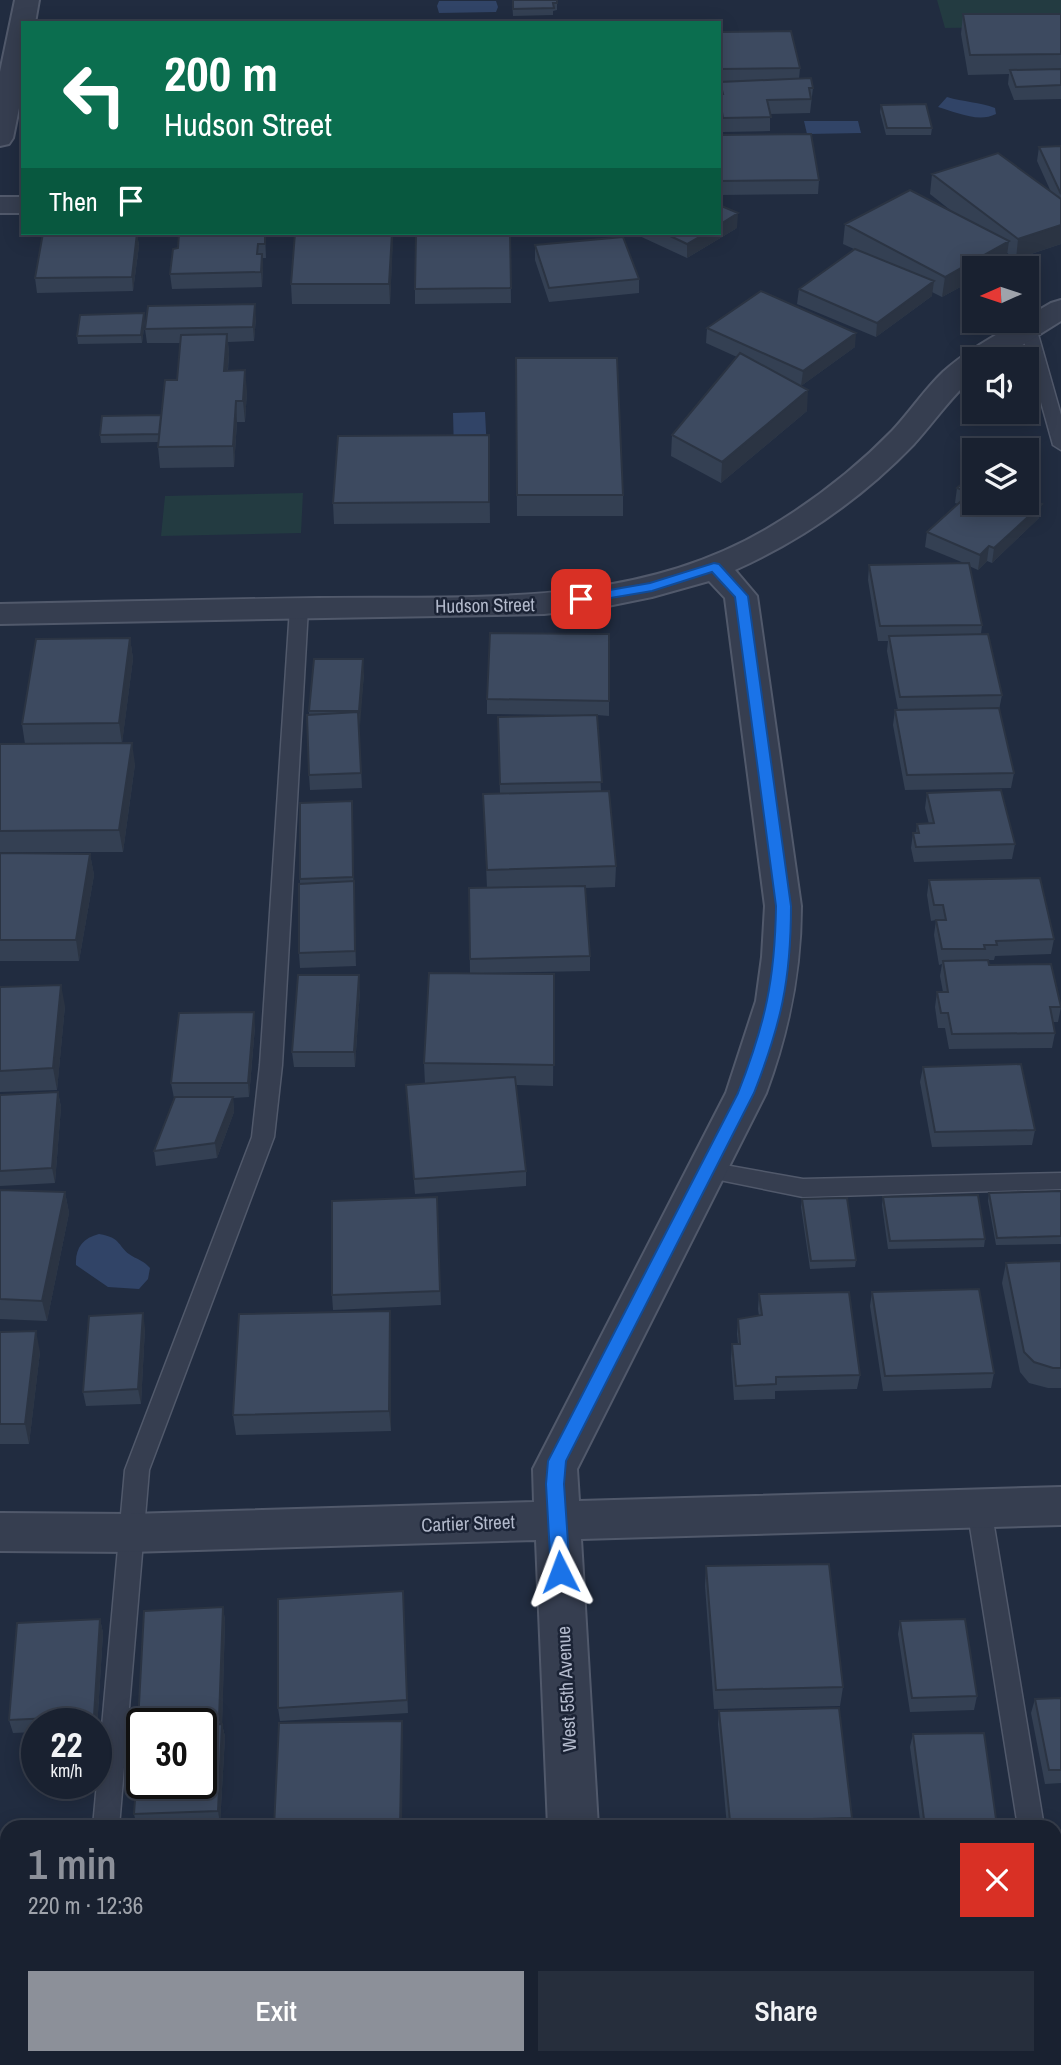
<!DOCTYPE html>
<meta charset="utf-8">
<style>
body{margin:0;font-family:"Archivo Narrow",sans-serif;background:#262e3c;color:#f1f3f6;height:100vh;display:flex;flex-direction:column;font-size:26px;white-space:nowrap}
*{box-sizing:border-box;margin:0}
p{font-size:23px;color:#9fa3ab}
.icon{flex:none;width:38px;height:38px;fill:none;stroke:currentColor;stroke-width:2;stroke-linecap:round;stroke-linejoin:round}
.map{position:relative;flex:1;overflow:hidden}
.drawer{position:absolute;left:0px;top:1820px;width:1062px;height:245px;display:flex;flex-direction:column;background:#192130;border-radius:21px 21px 0 0;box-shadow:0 4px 18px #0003,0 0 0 2px #373e4c}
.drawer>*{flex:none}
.guide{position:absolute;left:21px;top:21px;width:700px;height:214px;border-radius:0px;box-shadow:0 4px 18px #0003,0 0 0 2px #373e4c;background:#0b6e4f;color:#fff;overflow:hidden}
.needle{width:46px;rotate:267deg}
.fabs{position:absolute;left:962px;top:256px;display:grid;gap:14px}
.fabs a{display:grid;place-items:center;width:77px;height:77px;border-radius:0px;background:#192130;box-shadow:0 4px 18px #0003,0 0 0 2px #373e4c;font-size:35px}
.speed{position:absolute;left:21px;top:1708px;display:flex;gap:14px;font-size:35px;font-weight:700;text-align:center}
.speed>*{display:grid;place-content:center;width:91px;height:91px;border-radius:50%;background:#192130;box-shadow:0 4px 18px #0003,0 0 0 2px #373e4c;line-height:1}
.speed small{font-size:18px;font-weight:400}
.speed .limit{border:4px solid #111;border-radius:10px;background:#fff;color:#111}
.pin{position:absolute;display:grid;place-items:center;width:60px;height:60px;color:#fff;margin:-30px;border-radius:14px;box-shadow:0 4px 10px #0006}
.me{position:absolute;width:77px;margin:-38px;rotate:357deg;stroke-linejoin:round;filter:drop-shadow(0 0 5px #0008)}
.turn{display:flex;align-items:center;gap:24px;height:147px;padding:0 28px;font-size:32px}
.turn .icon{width:91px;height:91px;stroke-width:2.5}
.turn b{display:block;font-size:49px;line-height:60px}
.then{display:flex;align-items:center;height:66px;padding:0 28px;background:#0003;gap:14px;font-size:26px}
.round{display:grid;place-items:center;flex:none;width:74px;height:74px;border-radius:0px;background:#262e3c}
.head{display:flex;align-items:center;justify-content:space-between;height:119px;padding:0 28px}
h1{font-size:42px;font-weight:600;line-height:52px;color:#8c9099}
.primary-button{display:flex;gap:14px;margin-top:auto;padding:14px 28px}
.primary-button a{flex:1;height:80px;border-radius:0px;background:#8c9099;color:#fff;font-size:28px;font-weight:600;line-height:80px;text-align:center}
.primary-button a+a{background:#262e3c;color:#f1f3f6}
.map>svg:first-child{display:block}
.green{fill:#233b41}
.water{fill:#314467}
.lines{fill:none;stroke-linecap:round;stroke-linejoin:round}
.service-casing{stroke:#51596b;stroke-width:3}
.minor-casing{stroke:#51596b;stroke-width:4}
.service{fill:#363e50;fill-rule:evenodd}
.minor{fill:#363e50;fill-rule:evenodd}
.wall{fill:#344053;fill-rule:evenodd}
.shaded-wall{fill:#2b3443}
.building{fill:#3d4a60;stroke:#2b3443;stroke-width:2}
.route{fill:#1a73e8;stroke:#114b97;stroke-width:2}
.labels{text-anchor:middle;stroke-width:5;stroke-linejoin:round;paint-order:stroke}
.street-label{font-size:19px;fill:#b2b9cb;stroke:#1b2335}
</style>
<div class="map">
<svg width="1061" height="2065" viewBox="0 0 1061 2065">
<rect width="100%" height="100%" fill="#212c40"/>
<path class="green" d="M937,0H1061V26L945,28Z
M303,493L301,533L161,536L165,496Z"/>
<path class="water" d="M439,1H496L498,7L496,12L439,13L437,6Z
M947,97C963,102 980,102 995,108L996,114C978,123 956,112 938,107Z
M804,121H858L861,133L807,134Z
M485,412L487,452H454L453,413Z
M99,1234C123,1238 117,1247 132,1256C139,1260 144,1261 150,1268L148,1279L139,1289L108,1287L76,1265C75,1248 83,1238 99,1234Z"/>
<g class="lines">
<g class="service-casing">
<path id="service" d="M1028,322L1036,327L1061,415V450L1053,445L1020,327Z
M299,602L308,608L282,1065L274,1137L149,1470L119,1827H93L125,1470L252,1137L260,1065L290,608Z
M708,1162L803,1179L1061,1173V1189L803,1197L700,1176L697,1170L700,1164Z
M979,1498L988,1501L991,1508L1044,1827H1018L967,1508L970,1501Z
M1055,1962L1061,1964V2024L1055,2021Z
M74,2058H102L101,2065H73Z"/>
</g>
<g class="minor-casing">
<path id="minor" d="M15,0H39L35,23H23V88L13,138L9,144L0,146V72Z
M0,197H23V213H0Z
M1061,300V321L1000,359H975V376C951,396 935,421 914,444C863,497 802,540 735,570L757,596L801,906C801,972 789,1031 766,1093L577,1469L579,1501L1061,1487V1525L581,1539L598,1827H548L536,1540L130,1552L0,1551V1513L130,1514L534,1502L533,1469L726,1093L756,1001L762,957L765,906L725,598L709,581L652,597L598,608L544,614L0,624V604C106,602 212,599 318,598C468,596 630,609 765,530C811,503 855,469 892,431C910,412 924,390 943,372C966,351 995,336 1022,320H1027V317L1051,303Z
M558,2058H610L611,2065H559Z"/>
</g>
<use href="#service" class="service"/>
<use href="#minor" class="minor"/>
</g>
<path class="wall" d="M512,0H557V10L553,11V15L513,16Z
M963,14H1061V99L1014,100L1008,84L1009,74L968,75L961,34Z
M719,32L800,68L799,79L813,88L810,113L770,114V131L723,132L719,114L720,83Z
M881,105L932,128L931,135H886L880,112Z
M719,135L819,180L818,194L719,195Z
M1061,146V244L1016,259L1007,253L1006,262L975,268V279L942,297L932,292V296L876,337L797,304L799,289L854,249L843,244L845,224L954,213L930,194L932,174L1051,192L1037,161L1039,147Z
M737,228L687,258L633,233H719Z
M137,233L139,246L133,291L37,293L35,278Z
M265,233L266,258H262L263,268L262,287L172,289L170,274L178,248Z
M295,233H393L390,304H292L291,284Z
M510,233L511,303L415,304V289Z
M535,245L639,279V293L549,302L535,260Z
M256,318L254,341L228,342L229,354L228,371L247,391L245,422H237L234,467L160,468L158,447V442L101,443L100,435L161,415L177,380L180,343H147L145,329Z
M145,321L142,343L78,344L77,336Z
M707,328L855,347L801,386L807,411L721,483L671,456L672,435L737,357L706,343Z
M516,358L623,495V516H517Z
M489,435L490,523L334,524L333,503Z
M957,488L1039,518L992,563L987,561L978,570L969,566L982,625L981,634L1002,695L999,710L1014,773L1011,788L905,790L893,725L895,710H898L887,651L888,641H878L868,580L869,565L964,563L925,547L927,532L958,504L955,503Z
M130,638L133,659L122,743L135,764L123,852H0V744H25L22,724Z
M364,674L359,726L362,788L310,790L309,775V711Z
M487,699L609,701V716L597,715L601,791L616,866L615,887L585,888L590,956V971L482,973L554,974L553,1086L516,1085L526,1171V1186L415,1194L407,1100L425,1084L424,1063L470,973L469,888H487L483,794H500L498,717L573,715L487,714Z
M927,793L1015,844L1012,859L914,862L911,848L913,833H916L917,824H929L925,808Z
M352,801L356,966L300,968L299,953L300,879Z
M0,853L90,854L94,875L79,961H0Z
M929,880L1054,939L1051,954L995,956L994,960H983L1061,1007L1058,1022H1053L1055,1033L1052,1048L949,1049L945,1028H938L935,1007L937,992H943L940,976L942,964L939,965L934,935L936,920L931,921L927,895Z
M0,987L65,1006L57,1090L0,1092Z
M360,990L355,1067H294L292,1052Z
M255,1027L249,1097L233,1098L234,1112L217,1158L156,1166L154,1151L174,1098L171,1083Z
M923,1067L1035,1130L1032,1145L932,1147L920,1082Z
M58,1092L61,1107L55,1183L0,1186V1095Z
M0,1190L65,1192L69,1213L47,1321L0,1319Z
M1061,1191V1244L996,1245L988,1201L989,1193Z
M437,1197L441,1305L333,1310L332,1295Z
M883,1197L985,1239L984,1247L888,1249L882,1205Z
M802,1199L856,1260L855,1267L810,1269L801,1207Z
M1061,1261V1388H1048L1029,1383L1020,1372L1002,1283L1006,1263Z
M872,1292L994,1373L991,1388L883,1391L870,1306Z
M759,1294L860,1375L857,1389L775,1391V1399L734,1400L731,1359L732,1344H738L737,1334L738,1319L759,1316L758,1309Z
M145,1328L141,1404L86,1406L83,1392Z
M0,1332L40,1352L29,1444H0Z
M391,1332V1431L236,1435L233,1415Z
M706,1566L843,1687L840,1706L714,1709L705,1586Z
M403,1591L408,1713L280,1721L278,1708Z
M223,1607L225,1621L222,1724L225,1737L220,1824L137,1827L134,1814L140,1730L138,1723ZM142,1724H201V1783H142Z
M100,1619L103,1633L97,1729L96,1724H37V1732L13,1733L9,1720Z
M900,1621L977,1696L974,1710L910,1712L898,1634Z
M1061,1698V1783L1045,1784L1031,1713L1035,1699Z
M719,1711L852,1818L850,1827H727L718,1724Z
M913,1734L997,1826V1827H921L910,1747Z"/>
<path class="shaded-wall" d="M738,213L737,228L687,258V244L706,233H719V225Z
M1061,225V244L1016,259L1018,239Z
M137,233L139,246L133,291L132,277Z
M392,233H393V242L390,304L389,284Z
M1009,241L1006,262L995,268H975V279L942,297L945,277Z
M262,254L263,268L262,287L261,272Z
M934,281L932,296L876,337L877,323Z
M255,304L256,318L254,341L253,327Z
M144,313L145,321L142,343L141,335Z
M856,333L855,347L801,386L803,371Z
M227,334L229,354L226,391L224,371Z
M245,370L247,391L245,422L243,401Z
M808,390L807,411L721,483L722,462Z
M236,401L237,422L234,467L233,446Z
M1042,504L1039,518L992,563L994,548Z
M989,546L987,561L978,570L980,555Z
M130,638L133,659L122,744L119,723Z
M363,659L364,674L360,726L359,711Z
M132,743L135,764L123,852L119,830Z
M352,801L353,816L356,966L353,877Z
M90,854L94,875L79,961L76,940Z
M359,975L360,990L355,1067L354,1052Z
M61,985L65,1006L57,1090L53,1068Z
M254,1012L255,1027L249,1097L248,1083Z
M58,1092L61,1107L55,1183L52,1168Z
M233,1097L234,1112L217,1158L215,1143Z
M65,1192L69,1213L47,1321L42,1301Z
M390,1311L391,1332V1431L389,1411Z
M143,1313L145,1328L141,1404L138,1389Z
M36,1331L40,1352L29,1444L25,1424Z
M223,1607L225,1621L222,1733L219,1719Z
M100,1619L103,1633L97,1729L94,1716Z
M402,1721L403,1735L402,1827H400Z
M222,1724L225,1737L220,1824L218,1811Z
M42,2058H45L47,2065H41Z"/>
<path class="building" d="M513,0H557V3H553L554,8L513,9Z
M963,14H1061V54L970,55Z
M791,31L800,68L721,69L719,60V32Z
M1061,69V85L1016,87L1010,70Z
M811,78L813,88H809L811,99L767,100L771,117L723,118L719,95V94H723L720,82Z
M926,104L932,128H887L881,105Z
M811,134L819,180L719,181V135Z
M1061,146V194L1039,147Z
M998,153L1061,199V225L1018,239L932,174Z
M910,190L1009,241L945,277L845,224Z
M719,205L738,213L719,225Z
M43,233H137L132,277L35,278Z
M179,233H265V244H258L257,254H262L261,272L170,274L173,249L178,248Z
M295,233H392L389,284H291Z
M416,233H510L511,288L415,289Z
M664,233H706L687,244Z
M623,237L639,279L549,288L535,245Z
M855,249L934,281L877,323L799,289Z
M761,291L856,333L803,371L707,328Z
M255,304L253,327L145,329L148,306Z
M144,313L141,335L77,336L80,315Z
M227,334L224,371L245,370L243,401H236L233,446L158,447L165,380H177L181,335Z
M740,353L808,390L722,462L672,435Z
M516,358H617L623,495H517Z
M161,415L159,434L100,435L102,416Z
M489,435V502L333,503L338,436Z
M974,474H975V502H1027V498L1042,504L994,548L989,546L980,555L927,532L970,493L957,488Z
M969,563L982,625L880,626L869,565Z
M490,633L609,634V701L487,699Z
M988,634L1002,695L900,697L889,636Z
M130,638L119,723L22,724L36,639Z
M314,659H363L359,711H309Z
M999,708L1014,773L907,775L895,710Z
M358,712L361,773L309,775L307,715Z
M597,715L602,782L500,784L498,717Z
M132,743L119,830L0,831V744Z
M1001,790L1015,844L916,847L913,833H919L917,824L934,823L927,793Z
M609,791L616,866L487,870L483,794Z
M352,801L353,877L300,879V803Z
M0,853L90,854L76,940H0Z
M1040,878L1054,939L996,941L997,945H984L985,949H942L936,920H946L943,905H934L929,880Z
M354,881L355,951L299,953V884Z
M585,886L590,956L470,959L469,888Z
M988,960L989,965L1051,964L1061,1007H1050L1055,1033L952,1034L948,1013H941L937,992H948L943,961Z
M429,973L554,974V1065L424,1063Z
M298,975H359L354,1052H292Z
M61,985L53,1068L0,1071V987Z
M254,1012L248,1083H171L179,1013Z
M1021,1064L1035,1130L935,1132L923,1067Z
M515,1077L526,1171L414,1179L406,1085Z
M58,1092L52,1168L0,1171V1095Z
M175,1097H233L215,1143L154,1151Z
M0,1190L65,1192L42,1301L0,1299Z
M1061,1191V1236L997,1238L989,1193Z
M978,1195L985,1239L890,1241L883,1197Z
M437,1197L440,1291L332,1295V1201Z
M847,1198L856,1260L811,1261L802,1199Z
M1061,1261V1368H1053L1034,1362L1024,1352L1006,1263Z
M979,1289L994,1373L885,1376L872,1292Z
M849,1292L860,1375L776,1377V1384L736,1386L732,1344H740L738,1319L762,1315L759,1294Z
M390,1311L389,1411L233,1415L239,1314Z
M143,1313L138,1389L83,1392L89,1316Z
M36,1331L25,1424H0V1332Z
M829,1564L843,1687L716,1690L706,1566Z
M403,1591L407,1700L278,1708V1599Z
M223,1607L219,1719L138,1723L144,1611Z
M100,1619L94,1716L9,1720L17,1623Z
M965,1619L977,1696L912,1698L900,1621Z
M1061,1698V1770H1049L1035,1699Z
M839,1708L852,1818L730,1821L719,1711Z
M402,1721L400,1827H274L279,1723Z
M222,1724L218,1811L134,1814L140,1727L142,1726V1783H201V1725Z
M984,1733L997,1826L925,1827L913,1734Z
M0,2052H7V2058H42L41,2065H0Z
M111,2058H209V2065H111Z
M261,2058H407L408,2065H261Z
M741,2058H877V2065H742Z
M966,2058H1019L1020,2065H967Z"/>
<path class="route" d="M714,563L719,564L748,596L791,906C791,980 781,1024 754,1093L566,1461L564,1484L570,1572L567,1577L560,1580L553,1577L551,1572L546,1484L548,1461L738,1093C765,1024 775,980 776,906L735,597L712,572L652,591L581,603L575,599L581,595L650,583Z"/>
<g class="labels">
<g class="street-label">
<text transform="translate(485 605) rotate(-1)" y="7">Hudson Street</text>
<text transform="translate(468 1523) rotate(-2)" y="7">Cartier Street</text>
<text transform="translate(566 1689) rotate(-93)" y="7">West 55th Avenue</text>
</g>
</g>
</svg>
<div class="fabs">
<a><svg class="needle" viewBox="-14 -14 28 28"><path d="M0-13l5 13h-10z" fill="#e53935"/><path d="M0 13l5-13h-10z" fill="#9fa3ab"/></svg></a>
<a><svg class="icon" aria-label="sound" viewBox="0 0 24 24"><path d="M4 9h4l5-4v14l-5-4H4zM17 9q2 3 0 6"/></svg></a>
<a><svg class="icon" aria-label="layers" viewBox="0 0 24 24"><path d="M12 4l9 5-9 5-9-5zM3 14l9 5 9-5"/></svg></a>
</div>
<div class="speed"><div>22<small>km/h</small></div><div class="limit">30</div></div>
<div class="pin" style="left:581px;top:599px;background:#d93025"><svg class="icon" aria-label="arrive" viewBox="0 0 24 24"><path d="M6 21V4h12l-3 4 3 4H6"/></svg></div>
<svg class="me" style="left:560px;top:1572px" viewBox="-20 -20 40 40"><path d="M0-17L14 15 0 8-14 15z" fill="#1a73e8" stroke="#fff" stroke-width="4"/></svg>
<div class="guide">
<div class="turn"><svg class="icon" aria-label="left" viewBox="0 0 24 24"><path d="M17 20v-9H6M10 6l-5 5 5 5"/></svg><div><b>200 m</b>Hudson Street</div></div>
<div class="then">Then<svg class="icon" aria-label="arrive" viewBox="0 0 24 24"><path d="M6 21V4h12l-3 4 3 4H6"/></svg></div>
</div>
<section class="drawer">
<div class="head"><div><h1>1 min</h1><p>220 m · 12:36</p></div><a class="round" style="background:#d93025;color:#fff"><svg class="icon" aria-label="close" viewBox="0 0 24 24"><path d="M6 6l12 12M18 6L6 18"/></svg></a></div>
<div class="primary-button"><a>Exit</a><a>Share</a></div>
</section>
</div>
